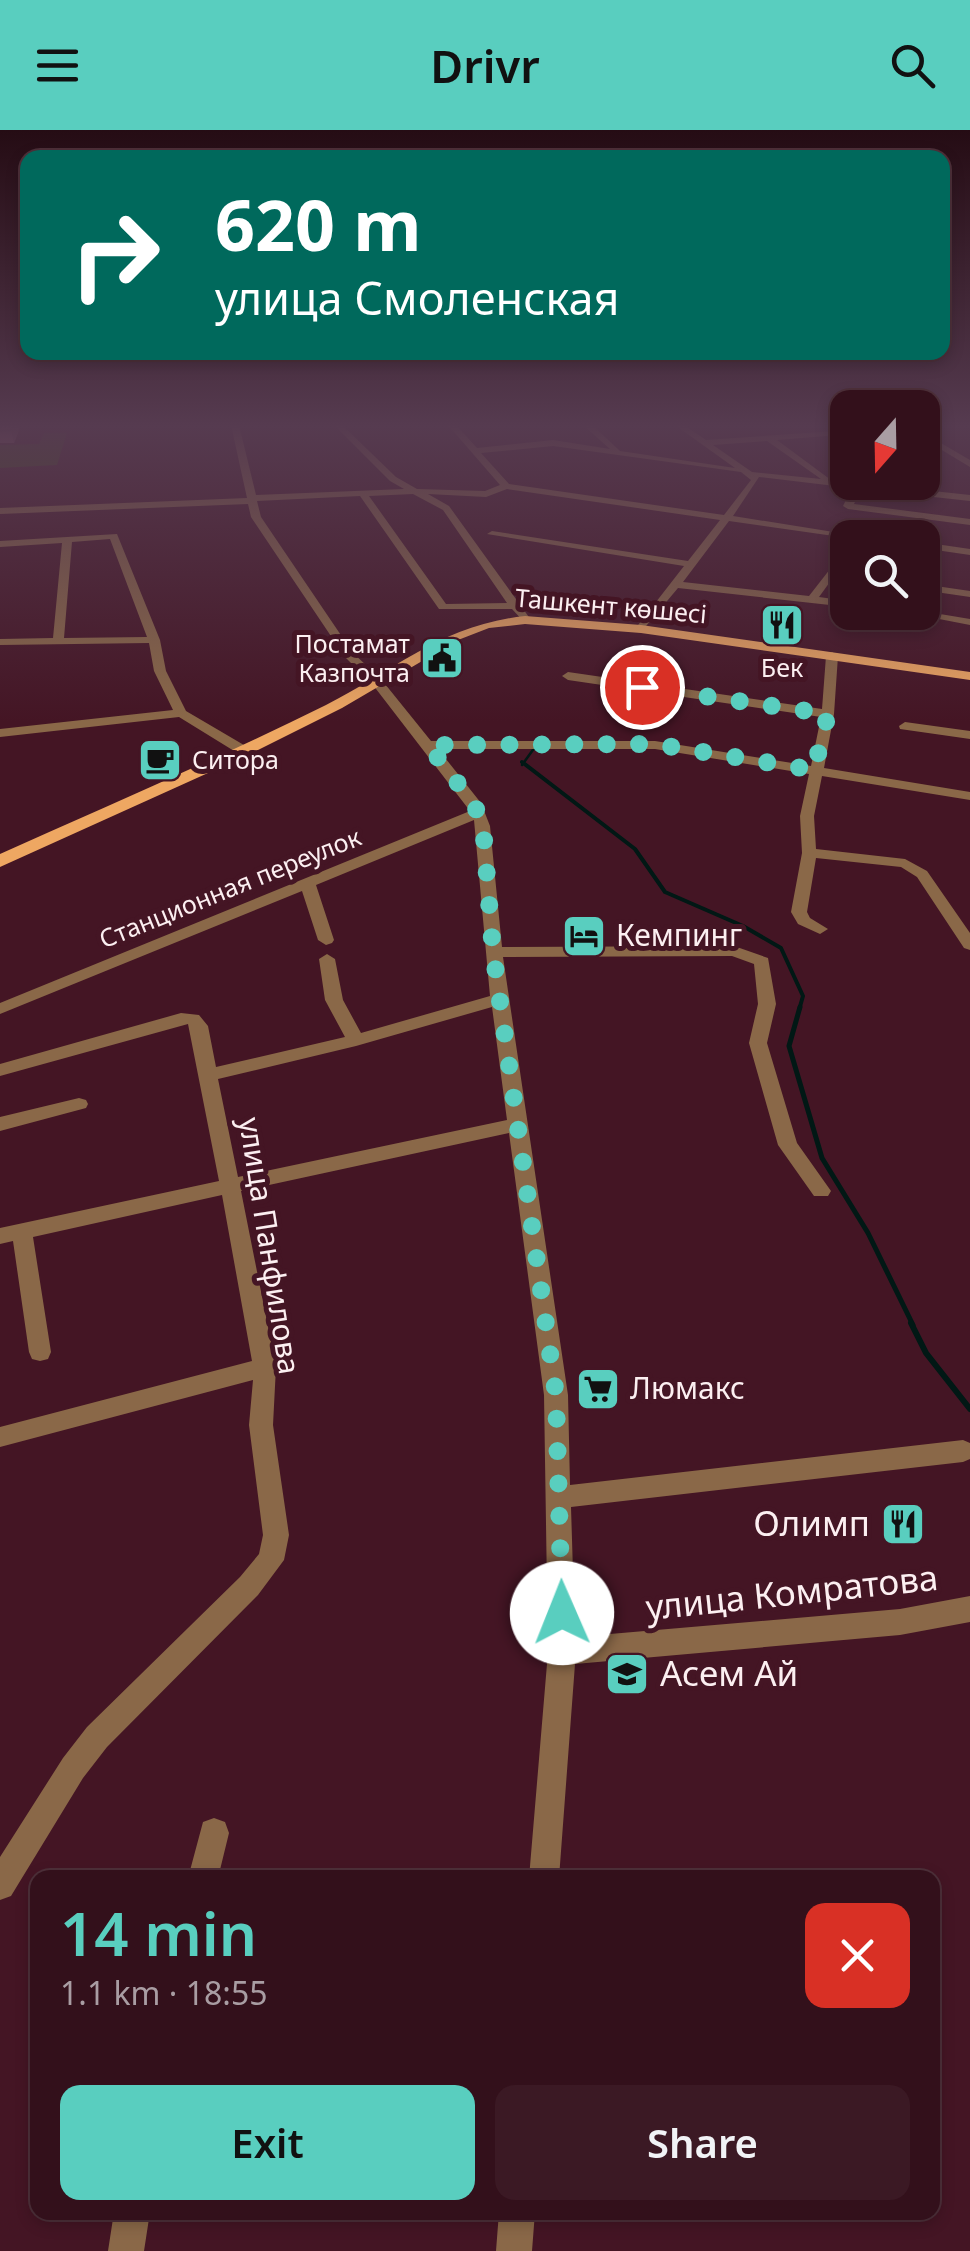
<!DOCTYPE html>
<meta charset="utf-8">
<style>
body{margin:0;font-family:"Noto Sans",sans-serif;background:#3b1924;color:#f1f3f6;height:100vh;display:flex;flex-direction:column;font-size:38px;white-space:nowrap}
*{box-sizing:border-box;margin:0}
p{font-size:32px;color:#a99da3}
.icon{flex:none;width:55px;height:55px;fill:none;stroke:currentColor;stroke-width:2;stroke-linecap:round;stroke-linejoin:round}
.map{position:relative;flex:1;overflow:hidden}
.sheet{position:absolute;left:30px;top:1740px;width:910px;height:350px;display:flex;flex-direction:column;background:#33101b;border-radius:20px;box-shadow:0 5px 15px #0003,0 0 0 2px #4e303a}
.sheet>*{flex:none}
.top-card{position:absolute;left:20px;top:20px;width:930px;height:210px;border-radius:20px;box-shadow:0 5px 15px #0003,0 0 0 2px #4e303a;background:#00695c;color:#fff;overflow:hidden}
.needle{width:65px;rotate:200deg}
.tools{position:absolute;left:830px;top:260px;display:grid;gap:20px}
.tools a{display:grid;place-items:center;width:110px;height:110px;border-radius:20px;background:#33101b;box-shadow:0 5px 15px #0003,0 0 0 2px #4e303a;font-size:50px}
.pin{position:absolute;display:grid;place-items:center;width:85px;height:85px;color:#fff;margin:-42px;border:5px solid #fff;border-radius:50%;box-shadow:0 2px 10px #0007}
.me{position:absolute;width:110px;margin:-55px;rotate:359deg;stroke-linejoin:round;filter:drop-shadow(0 0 8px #0008)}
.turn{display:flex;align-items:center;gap:35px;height:210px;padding:0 30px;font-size:45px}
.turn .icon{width:130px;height:130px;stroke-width:2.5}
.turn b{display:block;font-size:70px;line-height:85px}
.round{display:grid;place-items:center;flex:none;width:105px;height:105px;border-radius:20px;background:#3b1924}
.headline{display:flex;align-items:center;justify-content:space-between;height:170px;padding:0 30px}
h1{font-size:60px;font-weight:600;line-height:75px;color:#59cebf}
.action{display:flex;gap:20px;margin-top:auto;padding:20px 30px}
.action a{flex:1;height:115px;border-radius:20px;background:#59cebf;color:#111;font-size:40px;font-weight:600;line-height:115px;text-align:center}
.action a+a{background:#3b1924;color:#f1f3f6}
header{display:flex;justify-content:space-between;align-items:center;height:130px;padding:0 30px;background:#59cebf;color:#111;font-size:45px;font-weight:600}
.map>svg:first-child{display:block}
.green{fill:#3b4a15}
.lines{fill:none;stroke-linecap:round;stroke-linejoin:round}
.stream-far3{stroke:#011815;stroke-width:2.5}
.stream-far2{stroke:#011815;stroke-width:4}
.stream-far1{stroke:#011815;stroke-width:5}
.stream{stroke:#011815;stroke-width:6}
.minor{fill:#8a6848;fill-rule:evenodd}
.major{fill:#eea762;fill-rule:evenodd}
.wall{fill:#a9717e}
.shaded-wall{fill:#895c67}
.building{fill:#c48393;stroke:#895c67;stroke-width:2.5}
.route{stroke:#59cebf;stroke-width:18;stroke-dasharray:0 32.4}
.labels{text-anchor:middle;stroke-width:10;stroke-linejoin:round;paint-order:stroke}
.far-street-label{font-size:25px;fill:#fceff1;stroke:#441524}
.far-poi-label{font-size:25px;fill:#fceff1;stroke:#441524;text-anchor:end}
.poi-label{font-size:30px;fill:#fceff1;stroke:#441524;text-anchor:start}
.street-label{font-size:30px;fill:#fceff1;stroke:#441524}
.near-poi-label{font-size:35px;fill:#fceff1;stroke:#441524;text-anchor:end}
.near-street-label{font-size:35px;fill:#fceff1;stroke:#441524}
</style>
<header><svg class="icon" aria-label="menu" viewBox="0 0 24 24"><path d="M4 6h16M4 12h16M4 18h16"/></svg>Drivr<svg class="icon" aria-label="search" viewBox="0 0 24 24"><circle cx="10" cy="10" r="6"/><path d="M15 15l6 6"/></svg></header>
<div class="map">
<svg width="970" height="2121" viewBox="0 0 970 2121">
<rect width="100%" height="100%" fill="#441524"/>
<path class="green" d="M44,303H67L57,335L0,338V315L39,314Z"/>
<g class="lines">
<path class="stream-far3" d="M522,635L535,617"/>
<path class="stream-far2" d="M522,632L635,719L665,762L743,796L781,818L803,866L799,880"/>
<path class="stream-far1" d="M800,877L789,916L822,1028L868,1103L913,1195"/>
<path class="stream" d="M911,1193L926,1223L970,1279"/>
<path class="minor" d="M231,295H239L256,365L404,359L390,351L334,295H342L396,347L417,359L485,361L500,355L448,295H456L477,318L553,310L610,319L583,295H592L620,321L735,338L675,295H684L706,310L835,301L838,305L777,310L831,350L970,365V371L861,359L854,374L970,389V395L848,379L843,376L852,358L759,347L733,386L871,408H848L729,391L683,452L809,466L848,416V427L819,467L848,471V477L678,458L641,502L635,499L684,436L487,404L492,401L688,431L720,390L507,359L486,367L428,364L449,376L531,490L525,493L512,479H439L360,366L257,371L261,387L353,523L381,549L431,611H655L811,636L821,587L568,550L562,546L568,542L822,579L826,526L832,522L838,526L834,584L824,638L970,662V670L822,646L814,686L816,719L905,729L927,741L970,803V820L964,818L917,747L901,737L816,728L807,782L810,788L828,799L820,804L798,794L791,782L802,723L800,686L809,644L655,619H438L481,673L490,696L502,817L734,816L768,828L776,874L767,913L797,1013L831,1061L828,1066H814L778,1015L749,913L758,874L754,834L732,826L503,827L568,1265L570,1355L963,1310L970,1313V1329L963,1332L571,1377L575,1507L900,1479L970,1466V1492L900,1505L575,1534L559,1748H529L548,1522L544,1265L509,1003L241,1061L276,1237L273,1295L289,1405L284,1430L258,1465L107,1617L83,1648L11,1766L0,1770V1727L63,1628L87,1597L240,1447L259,1424L263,1405L249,1295L253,1250L0,1317V1297L252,1231L222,1065L33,1107L51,1222L48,1229L40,1231L32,1229L29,1222L13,1111L0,1114V1098L219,1051L188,894L0,946V934L181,883L199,885L208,896L216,937L345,907L325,870L319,829L327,824L335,829L343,870L361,903L490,866L474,690L316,755L334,810L332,813L326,815L318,810L302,761L0,884V873L470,681L373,555L345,527L251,387L248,374L0,384V378L247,368ZM767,311L821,349L752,342L713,315ZM553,316L741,342L751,350L724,385L509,354L481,323ZM413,364L443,380L507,473L446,474L369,366ZM492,877L507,990L238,1047L218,949L356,916Z
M922,302L970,330V337L922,308Z
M117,404L160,510L166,541L186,581L249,618V624H239L179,587L0,607V599L173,580L154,541L149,513L0,515V509L53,508L62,413L0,417V411ZM110,409L147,507L64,508L72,412Z
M922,412L970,419V425L922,418Z
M922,454L970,461V467L922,460Z
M922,481L970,489V495L903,482Z
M905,592L970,601V609L900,599L899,596Z
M79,968L86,970L88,974L86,978L0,1001V987Z
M214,1688L225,1692L229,1703L218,1748H188L203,1692Z
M114,2082H150L144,2121H108Z
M499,2082H535L532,2121H496Z"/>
<path class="major" d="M525,486L641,495L970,542V550L641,503L525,494L489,498L458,510L342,578L250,624L0,737V724C109,675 219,628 326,575C397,539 442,495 525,486Z"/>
</g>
<path class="wall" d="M0,295H18L19,300L14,313H0Z"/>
<path class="shaded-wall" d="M13,295H18L19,300L14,313L11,300Z"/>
<path class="building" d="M0,295H13L11,300L0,301Z"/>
<linearGradient id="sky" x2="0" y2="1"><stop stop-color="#250c14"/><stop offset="0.5" stop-color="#563b50"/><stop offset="1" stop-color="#563b50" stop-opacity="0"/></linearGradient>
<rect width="970" height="592" fill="url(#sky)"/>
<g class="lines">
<path class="route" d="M562,1483L556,1265L493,822L483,696L474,674L428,615L655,614L814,640L828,584L642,557"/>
</g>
<defs>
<g id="restaurant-square" transform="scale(2.25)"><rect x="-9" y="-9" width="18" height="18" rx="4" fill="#59cebf" stroke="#441524"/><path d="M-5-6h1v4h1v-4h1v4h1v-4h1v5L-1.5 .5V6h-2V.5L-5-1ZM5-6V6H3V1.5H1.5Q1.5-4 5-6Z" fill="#111"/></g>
<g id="civic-square" transform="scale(2.25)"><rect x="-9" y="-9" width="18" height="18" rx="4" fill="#59cebf" stroke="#441524"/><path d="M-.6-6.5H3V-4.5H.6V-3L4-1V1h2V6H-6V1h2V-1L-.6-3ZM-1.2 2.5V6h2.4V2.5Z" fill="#111"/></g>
<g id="cafe-square" transform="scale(2.25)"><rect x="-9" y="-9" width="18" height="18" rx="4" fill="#59cebf" stroke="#441524"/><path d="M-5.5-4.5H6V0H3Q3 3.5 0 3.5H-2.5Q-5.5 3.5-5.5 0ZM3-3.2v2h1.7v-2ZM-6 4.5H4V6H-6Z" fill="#111"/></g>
<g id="hotel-square" transform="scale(2.25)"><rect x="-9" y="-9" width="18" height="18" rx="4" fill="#59cebf" stroke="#441524"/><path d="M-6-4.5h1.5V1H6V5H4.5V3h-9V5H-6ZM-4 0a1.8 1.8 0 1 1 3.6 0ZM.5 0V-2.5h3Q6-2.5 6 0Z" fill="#111"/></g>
<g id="supermarket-square" transform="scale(2.25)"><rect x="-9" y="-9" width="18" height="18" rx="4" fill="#59cebf" stroke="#441524"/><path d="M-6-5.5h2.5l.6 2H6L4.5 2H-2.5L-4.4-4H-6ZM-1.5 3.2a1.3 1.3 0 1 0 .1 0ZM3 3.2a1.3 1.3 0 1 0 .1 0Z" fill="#111"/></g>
<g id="school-square" transform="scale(2.25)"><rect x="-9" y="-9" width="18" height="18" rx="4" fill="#59cebf" stroke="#441524"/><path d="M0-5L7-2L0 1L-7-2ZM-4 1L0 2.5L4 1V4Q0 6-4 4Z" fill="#111"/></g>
</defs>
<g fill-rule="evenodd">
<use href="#restaurant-square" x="782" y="495"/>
<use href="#civic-square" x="442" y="528"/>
<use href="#cafe-square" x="160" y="630"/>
<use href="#hotel-square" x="584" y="806"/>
<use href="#supermarket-square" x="598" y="1259"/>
<use href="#restaurant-square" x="903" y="1394"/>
<use href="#school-square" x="627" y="1544"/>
</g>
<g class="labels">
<g class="far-street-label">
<text transform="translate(611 476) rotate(5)" y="9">Ташкент көшесі</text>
<text transform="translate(230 758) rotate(-22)" y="9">Станционная переулок</text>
</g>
<g class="far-poi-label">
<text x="410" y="523">Постамат<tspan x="410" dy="29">Казпочта</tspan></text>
<text x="782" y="547" text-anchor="middle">Бек</text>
<text x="192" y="639" text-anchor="start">Ситора</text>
</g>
<g class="poi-label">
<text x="616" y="816">Кемпинг</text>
<text x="630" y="1269">Люмакс</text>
</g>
<g class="street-label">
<text transform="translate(269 1116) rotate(81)" y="10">улица Панфилова</text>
</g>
<g class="near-poi-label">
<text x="870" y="1406">Олимп</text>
<text x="660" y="1556" text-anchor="start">Асем Ай</text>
</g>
<g class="near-street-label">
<text transform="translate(792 1463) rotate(-6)" y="12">улица Комратова</text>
</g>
</g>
</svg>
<div class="tools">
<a><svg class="needle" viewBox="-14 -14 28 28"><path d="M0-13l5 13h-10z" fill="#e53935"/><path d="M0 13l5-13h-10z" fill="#a99da3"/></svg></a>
<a><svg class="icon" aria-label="search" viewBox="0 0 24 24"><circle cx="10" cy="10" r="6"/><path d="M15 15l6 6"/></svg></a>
</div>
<div class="pin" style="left:642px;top:557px;background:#d93025"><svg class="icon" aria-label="arrive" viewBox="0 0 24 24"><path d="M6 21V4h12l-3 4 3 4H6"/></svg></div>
<svg class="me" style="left:562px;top:1483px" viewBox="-20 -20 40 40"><circle r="19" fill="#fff"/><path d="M0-13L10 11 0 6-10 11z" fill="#59cebf"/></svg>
<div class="top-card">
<div class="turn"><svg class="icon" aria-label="right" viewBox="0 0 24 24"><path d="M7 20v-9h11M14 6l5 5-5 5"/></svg><div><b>620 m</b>улица Смоленская</div></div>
</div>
<section class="sheet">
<div class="headline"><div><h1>14 min</h1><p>1.1 km · 18:55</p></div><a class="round" style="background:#d93025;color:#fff"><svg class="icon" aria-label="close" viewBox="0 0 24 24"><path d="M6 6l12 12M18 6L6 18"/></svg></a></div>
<div class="action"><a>Exit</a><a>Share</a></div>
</section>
</div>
